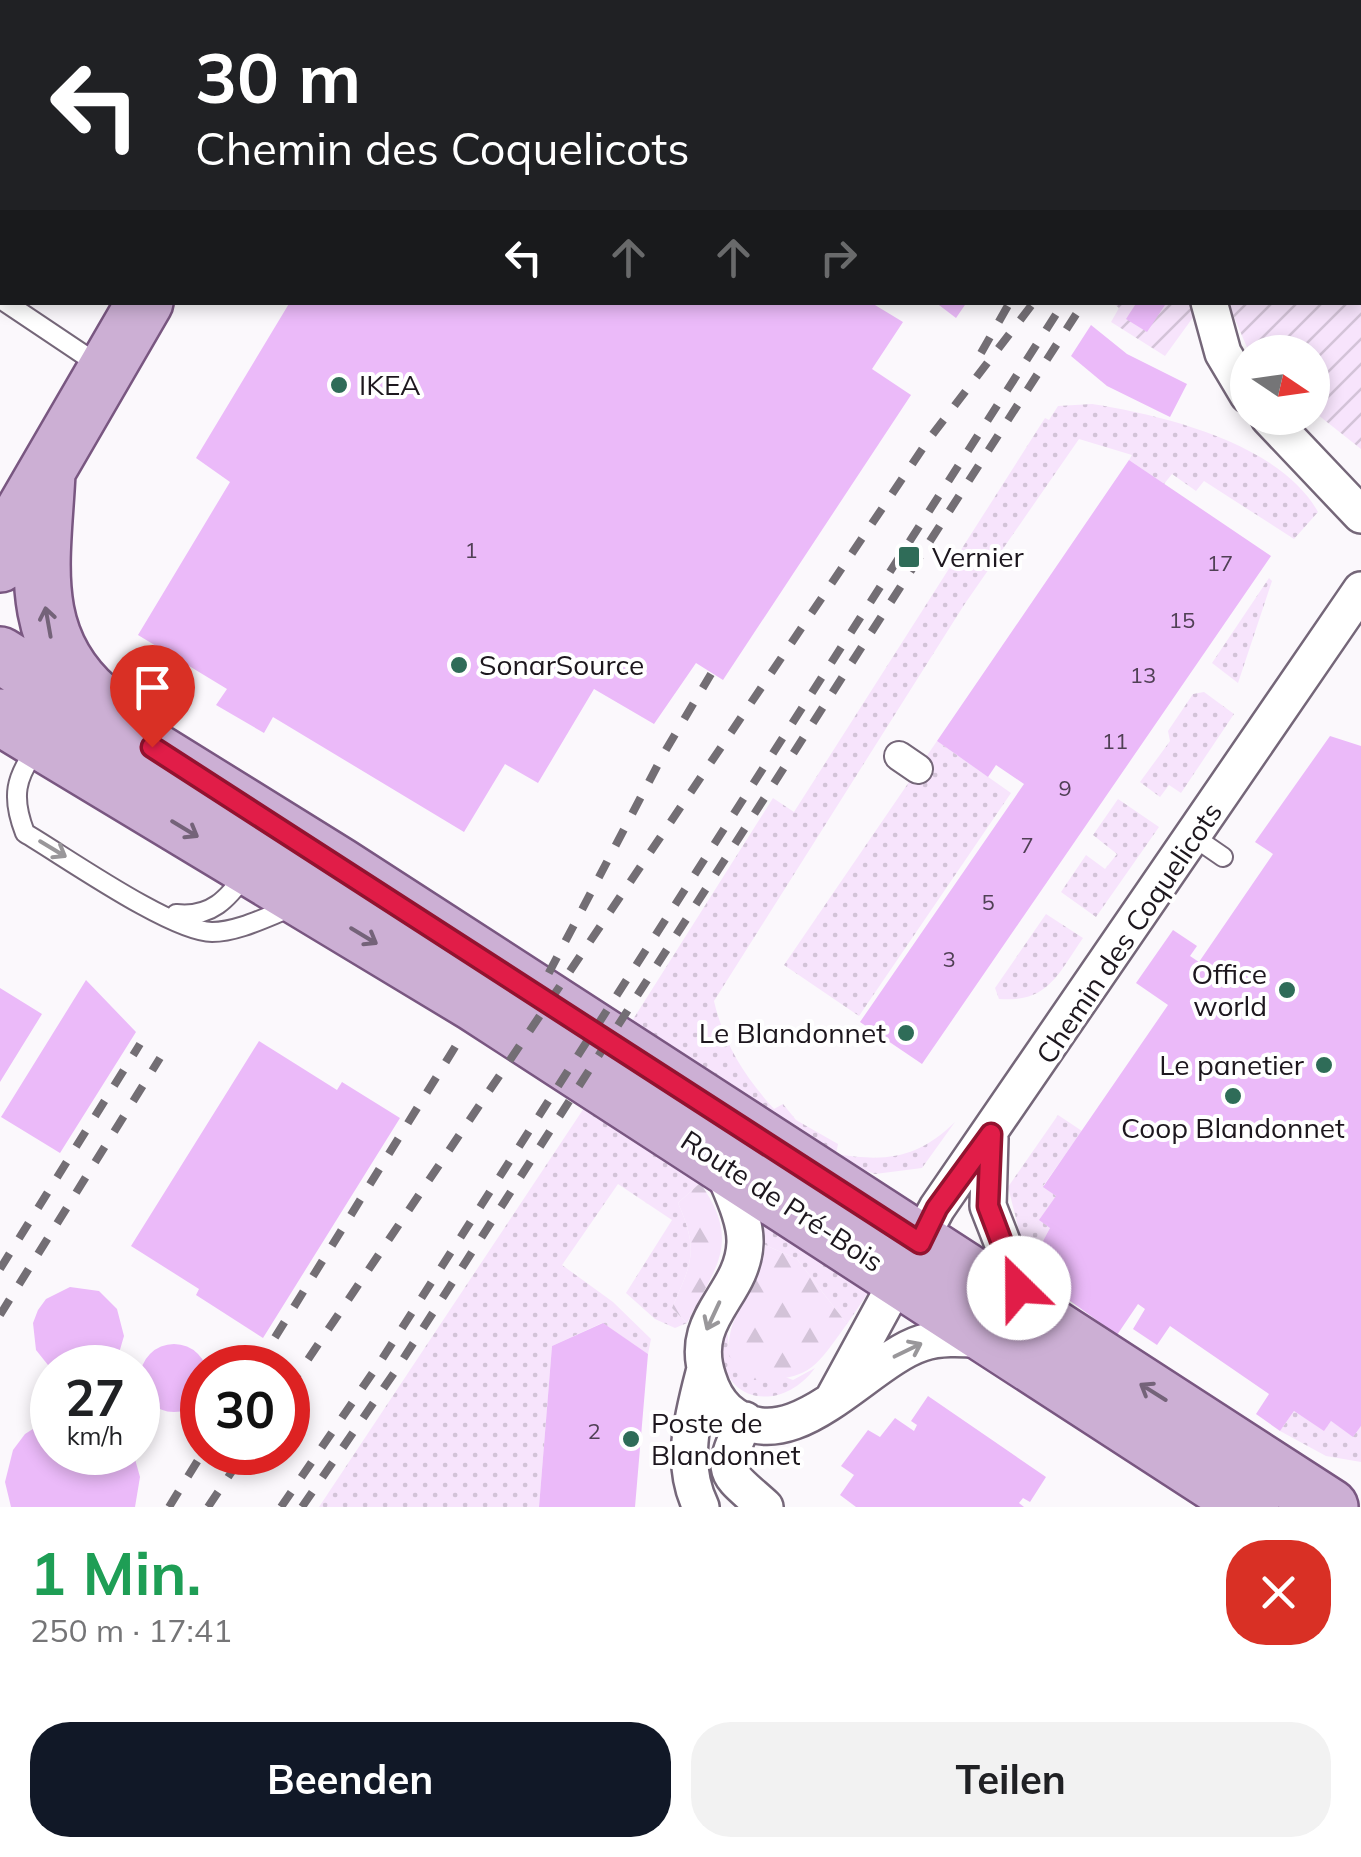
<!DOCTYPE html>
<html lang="de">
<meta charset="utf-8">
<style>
body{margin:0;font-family:Mulish,sans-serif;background:#f2f2f2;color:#202124;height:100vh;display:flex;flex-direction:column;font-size:38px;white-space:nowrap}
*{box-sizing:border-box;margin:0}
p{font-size:32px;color:#757577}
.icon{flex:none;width:55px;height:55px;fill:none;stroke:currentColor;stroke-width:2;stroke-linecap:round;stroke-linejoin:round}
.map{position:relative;height:1507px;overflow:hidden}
.details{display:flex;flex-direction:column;background:#fff;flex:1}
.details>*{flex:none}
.top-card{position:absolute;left:0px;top:0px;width:1362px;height:305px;box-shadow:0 5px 15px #0003;background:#202124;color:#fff;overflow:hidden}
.needle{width:65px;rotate:103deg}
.tools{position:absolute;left:1230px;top:335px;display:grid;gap:20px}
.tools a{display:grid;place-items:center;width:100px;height:100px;border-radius:50%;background:#fff;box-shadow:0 5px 15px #0003;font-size:50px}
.speed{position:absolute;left:30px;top:1345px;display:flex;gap:20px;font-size:50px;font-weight:700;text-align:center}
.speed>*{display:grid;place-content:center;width:130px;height:130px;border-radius:50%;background:#fff;box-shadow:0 5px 15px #0003;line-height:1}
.speed small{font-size:25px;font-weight:400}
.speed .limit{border:15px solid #d22;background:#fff;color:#111}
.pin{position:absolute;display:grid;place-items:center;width:85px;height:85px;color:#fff;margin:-102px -42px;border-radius:50% 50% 50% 0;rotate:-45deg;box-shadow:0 0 10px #0007}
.pin .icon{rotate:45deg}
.me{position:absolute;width:110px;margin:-55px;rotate:337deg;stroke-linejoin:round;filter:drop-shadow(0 0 8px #0008)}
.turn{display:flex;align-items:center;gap:35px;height:210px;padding:0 30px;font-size:45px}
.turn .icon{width:130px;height:130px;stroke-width:2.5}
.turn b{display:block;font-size:70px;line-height:85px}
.lanes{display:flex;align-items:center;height:95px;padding:0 30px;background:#0003;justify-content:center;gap:50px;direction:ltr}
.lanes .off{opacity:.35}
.round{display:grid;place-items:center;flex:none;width:105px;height:105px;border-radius:40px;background:#f2f2f2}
.head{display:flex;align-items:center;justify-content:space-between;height:170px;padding:0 30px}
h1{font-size:60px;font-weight:700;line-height:75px;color:#1e9e55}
.cta{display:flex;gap:20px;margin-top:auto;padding:20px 30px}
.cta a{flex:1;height:115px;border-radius:40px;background:#111827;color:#fff;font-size:40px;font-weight:700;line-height:115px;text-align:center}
.cta a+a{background:#f2f2f2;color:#202124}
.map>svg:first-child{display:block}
.grass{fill:url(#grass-dots)}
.forest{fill:url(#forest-firs)}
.garden{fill:url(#garden-furrows)}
.building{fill:#ebbaf9}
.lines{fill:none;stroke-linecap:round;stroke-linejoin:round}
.service-casing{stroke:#756779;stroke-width:22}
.pedestrian-casing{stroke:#756779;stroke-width:32}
.minor-casing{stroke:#756779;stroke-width:40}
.primary-casing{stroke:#795781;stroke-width:60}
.service{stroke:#fff;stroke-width:18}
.pedestrian{stroke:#fff;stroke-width:28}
.minor{stroke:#fff;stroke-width:35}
.primary{stroke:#ccafd4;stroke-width:55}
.rail{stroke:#736e74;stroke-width:8;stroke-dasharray:18 18;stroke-linecap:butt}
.oneway{stroke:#746379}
.oneway2{stroke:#99979a}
.route-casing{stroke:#92132f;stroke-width:25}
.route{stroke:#e11d48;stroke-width:18}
.poi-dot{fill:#2f6c58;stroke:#fff;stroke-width:4}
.labels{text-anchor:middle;stroke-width:8;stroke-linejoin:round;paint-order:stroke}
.number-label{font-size:22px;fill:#504055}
.poi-label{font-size:28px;fill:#1d171e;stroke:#fff;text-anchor:start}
.street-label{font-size:28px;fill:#1d171e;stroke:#fff}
</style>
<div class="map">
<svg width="1361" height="1507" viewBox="0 0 1361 1507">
<defs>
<pattern id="grass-dots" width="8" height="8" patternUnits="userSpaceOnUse" patternTransform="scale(2.5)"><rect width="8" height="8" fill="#f7e4fc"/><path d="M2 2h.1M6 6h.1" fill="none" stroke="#d3c3d8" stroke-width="1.8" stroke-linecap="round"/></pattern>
<pattern id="forest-firs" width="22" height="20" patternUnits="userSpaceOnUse" patternTransform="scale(2.5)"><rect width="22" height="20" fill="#f7e4fc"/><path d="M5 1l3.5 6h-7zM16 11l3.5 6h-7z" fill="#d3c3d8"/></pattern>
<pattern id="garden-furrows" width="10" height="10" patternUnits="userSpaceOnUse" patternTransform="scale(2.5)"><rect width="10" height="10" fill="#f7e4fc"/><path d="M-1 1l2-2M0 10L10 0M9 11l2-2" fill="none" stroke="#d3c3d8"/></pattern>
</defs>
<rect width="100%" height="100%" fill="#fbf8fc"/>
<path class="grass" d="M1092,404C1163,415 1281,444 1318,512L1294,539L1204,481L1196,491L1172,474L1164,484L1129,460L1132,455L1079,439L964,605L714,1001C724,1044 744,1076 774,1109L783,1104L796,1120L838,1144L836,1154C886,1162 917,1159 955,1122L922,1168L875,1174L840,1161L632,1021L773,798L794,812L1045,418L1049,420L1058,406Z
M1269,578L1272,581L1238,683L1212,663Z
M1204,692L1234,714L1181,793L1169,785L1160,797L1140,782L1170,741L1168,731L1193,694Z
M937,741L1011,793L859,1016L784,965Z
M1118,799L1159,827L1096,917L1061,892L1086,855L1105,869L1117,854L1093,835Z
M1046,914L1083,938C1058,974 1048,1003 999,999L995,988Z
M586,1105L696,1172L700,1183L678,1203C699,1251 692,1262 672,1308L687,1323L675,1328L655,1319L626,1293L672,1220L618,1184L562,1265L613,1302L651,1339L648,1354L602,1323L552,1346L539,1507H319Z
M1058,1115L1082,1131L1043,1186L1056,1196L1050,1228L1043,1241L1046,1262L1039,1266L1022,1242L1008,1187Z
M755,1215L868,1278V1293L847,1324L797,1259L765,1245Z
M727,1329L730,1356L793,1380L815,1368C776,1421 705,1396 727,1329Z
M1294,1411L1324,1430L1331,1421L1353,1436L1361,1426V1462L1326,1456L1280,1431Z"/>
<path class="forest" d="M700,1183C742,1242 716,1266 687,1323L672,1308C692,1262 699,1251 678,1203Z
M765,1245L797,1259L847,1324C815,1368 811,1380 754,1380L729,1356C725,1309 760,1295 765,1245Z"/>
<path class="garden" d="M1361,0V449L1313,411L1312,352H1249L1228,303L1360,302Z
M1113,303H1193L1194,316L1165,356L1111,322L1119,308Z"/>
<path class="building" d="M290,302H870L903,322L872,369L911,395L723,680L696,663L654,724L594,689L538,783L505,764L464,832L273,717L264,733L216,705L227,689L138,635L230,482L196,458Z
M935,302H967L956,318Z
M1137,302H1167L1147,332L1126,319Z
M1091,325L1127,354L1187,384L1170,417L1107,386L1071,356Z
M1129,460L1271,556L922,1064L860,1022L1024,784L996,765L988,777L937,741Z
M1330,736L1361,746V1426L1353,1437L1331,1421L1324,1431L1294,1411L1280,1431L1256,1414L1269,1394L1170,1326L1157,1345L1133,1329L1145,1309L1138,1304L1117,1335L1051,1287L1043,1241L1050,1228L1039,1220L1056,1196L1043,1187L1168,1005L1136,983L1173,930L1197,946L1190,956L1199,962L1273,854L1255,842Z
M86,980L136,1032L60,1153L1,1117Z
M0,988L42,1014L0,1082Z
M259,1041L337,1090L342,1082L400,1118L263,1338L196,1295L199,1289L131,1246Z
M70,1287L99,1291L117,1309L124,1336L119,1353L107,1368L52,1370L36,1350L33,1323L38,1310L46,1299Z
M603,1323L648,1354L635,1507H539L552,1346Z
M140 1378a34 34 0 1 1 68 0a34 34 0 1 1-68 0Z
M928,1396L1046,1477L1030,1502L1023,1498L1019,1503L1024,1507H856L840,1495L854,1475L841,1466L868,1430L880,1437L895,1418L914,1431L917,1425L911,1421Z
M52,1417V1452H133L140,1477L135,1507H11L5,1482L13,1450L25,1434Z"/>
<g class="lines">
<g class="service-casing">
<path id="service" d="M5,302L102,367
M38,747C15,777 11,797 25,833C64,856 172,932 212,932C239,932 270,915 295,906
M1194,837L1223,857
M176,914C211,918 228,899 247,872"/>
</g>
<g class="pedestrian-casing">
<path id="pedestrian" d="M899,756L918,769"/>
</g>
<g class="minor-casing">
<path id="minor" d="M573,0L575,2
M1336,2L1337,0
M1209,302L1223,353L1248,395
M1269,418L1361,515
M990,1138L988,1206L1028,1308
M720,1163C729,1187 746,1218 745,1243C743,1296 687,1317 708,1378C712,1391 717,1401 727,1410C790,1466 865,1361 922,1343C943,1336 968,1339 990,1340
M833,1399L937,1208L1361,590
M745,1420C719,1475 724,1470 765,1507
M701,1507C679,1463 693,1415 705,1369"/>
</g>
<g class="primary-casing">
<path id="primary" d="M313,2L315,0
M47,473C43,559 25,636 97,699
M0,564L15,526L145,302
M0,655L340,866L1330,1507
M0,717L474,1003L1251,1507"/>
</g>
<use href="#service" class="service"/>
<use href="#pedestrian" class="pedestrian"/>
<use href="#minor" class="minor"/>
<use href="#primary" class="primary"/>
<path class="rail" d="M1190,2L1192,0
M1232,2L1234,0
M1257,2L1259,0
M1278,2L1279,0
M981,353L1010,302
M532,1005L664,753L711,674
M0,1269L140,1044
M0,1315L160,1058
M256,1368L460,1039
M288,1389L929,439L1034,302
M169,1507L203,1452
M208,1507L245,1452
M281,1507L382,1359L1064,302
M302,1507L396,1370L1084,302"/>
</g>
<defs><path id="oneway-shaft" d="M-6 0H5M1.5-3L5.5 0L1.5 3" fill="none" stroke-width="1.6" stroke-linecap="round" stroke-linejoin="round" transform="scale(2.5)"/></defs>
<g class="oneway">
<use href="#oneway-shaft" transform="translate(48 622) rotate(-100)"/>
<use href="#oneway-shaft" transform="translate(185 829) rotate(31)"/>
<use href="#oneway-shaft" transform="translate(364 936) rotate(31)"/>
<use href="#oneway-shaft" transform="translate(1153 1392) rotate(-148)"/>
</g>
<g class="oneway2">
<use href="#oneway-shaft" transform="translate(53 849) rotate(31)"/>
<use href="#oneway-shaft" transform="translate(713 1316) rotate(115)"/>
<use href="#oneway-shaft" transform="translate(908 1350) rotate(-26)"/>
</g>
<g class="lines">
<g class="route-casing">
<path id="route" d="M152,747L920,1243L937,1208L991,1134L988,1206L1019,1288"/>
</g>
<use href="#route" class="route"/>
</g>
<g class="poi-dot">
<circle cx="339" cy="385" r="10"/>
<rect x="897" y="545" width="24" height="24" rx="5"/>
<circle cx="459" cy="665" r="10"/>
<circle cx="1287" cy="990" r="10"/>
<circle cx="906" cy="1033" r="10"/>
<circle cx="1324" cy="1065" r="10"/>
<circle cx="1233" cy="1096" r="10"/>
<circle cx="631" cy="1439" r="10"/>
</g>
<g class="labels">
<g class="number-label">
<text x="471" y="558">1</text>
<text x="1220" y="571">17</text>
<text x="1182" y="628">15</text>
<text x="1143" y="683">13</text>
<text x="1115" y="749">11</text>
<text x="1065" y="796">9</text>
<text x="1027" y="853">7</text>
<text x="988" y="910">5</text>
<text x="949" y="967">3</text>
<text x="594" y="1439">2</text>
</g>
<g class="poi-label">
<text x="359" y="395">IKEA</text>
<text x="932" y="567">Vernier</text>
<text x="479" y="675">SonarSource</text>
<text x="1267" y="984" text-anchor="end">Office<tspan x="1267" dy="32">world</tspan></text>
<text x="886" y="1043" text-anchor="end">Le Blandonnet</text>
<text x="1304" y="1075" text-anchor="end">Le panetier</text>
<text x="1233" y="1138" text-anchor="middle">Coop Blandonnet</text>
<text x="651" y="1433">Poste de<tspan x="651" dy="32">Blandonnet</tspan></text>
</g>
<g class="street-label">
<text transform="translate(1129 933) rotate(-56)" y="10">Chemin des Coquelicots</text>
<text transform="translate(782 1201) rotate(33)" y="10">Route de Pré-Bois</text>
</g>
</g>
</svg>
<div class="tools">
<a><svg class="needle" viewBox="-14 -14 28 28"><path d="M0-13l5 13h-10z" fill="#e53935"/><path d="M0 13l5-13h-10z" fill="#757577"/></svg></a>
</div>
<div class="speed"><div>27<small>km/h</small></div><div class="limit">30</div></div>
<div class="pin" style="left:152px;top:747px;background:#d93025"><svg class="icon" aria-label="arrive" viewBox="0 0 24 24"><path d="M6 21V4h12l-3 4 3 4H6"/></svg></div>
<svg class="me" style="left:1019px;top:1288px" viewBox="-20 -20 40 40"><circle r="19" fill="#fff"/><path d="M0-13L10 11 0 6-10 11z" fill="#e11d48"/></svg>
<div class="top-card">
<div class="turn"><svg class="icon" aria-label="left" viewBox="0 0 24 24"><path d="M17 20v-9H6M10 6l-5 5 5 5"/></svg><div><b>30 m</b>Chemin des Coquelicots</div></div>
<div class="lanes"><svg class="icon" aria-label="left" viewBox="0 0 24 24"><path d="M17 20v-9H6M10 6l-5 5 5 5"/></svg><svg class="icon off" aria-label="ahead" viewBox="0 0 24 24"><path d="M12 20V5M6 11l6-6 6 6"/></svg><svg class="icon off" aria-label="ahead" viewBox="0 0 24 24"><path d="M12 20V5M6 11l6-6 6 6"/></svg><svg class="icon off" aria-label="right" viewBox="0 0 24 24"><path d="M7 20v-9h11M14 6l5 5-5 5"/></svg></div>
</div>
</div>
<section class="details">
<div class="head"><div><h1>1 Min.</h1><p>250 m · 17:41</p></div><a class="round" style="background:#d93025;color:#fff"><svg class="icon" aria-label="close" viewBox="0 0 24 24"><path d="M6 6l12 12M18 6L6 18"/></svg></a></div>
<div class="cta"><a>Beenden</a><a>Teilen</a></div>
</section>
